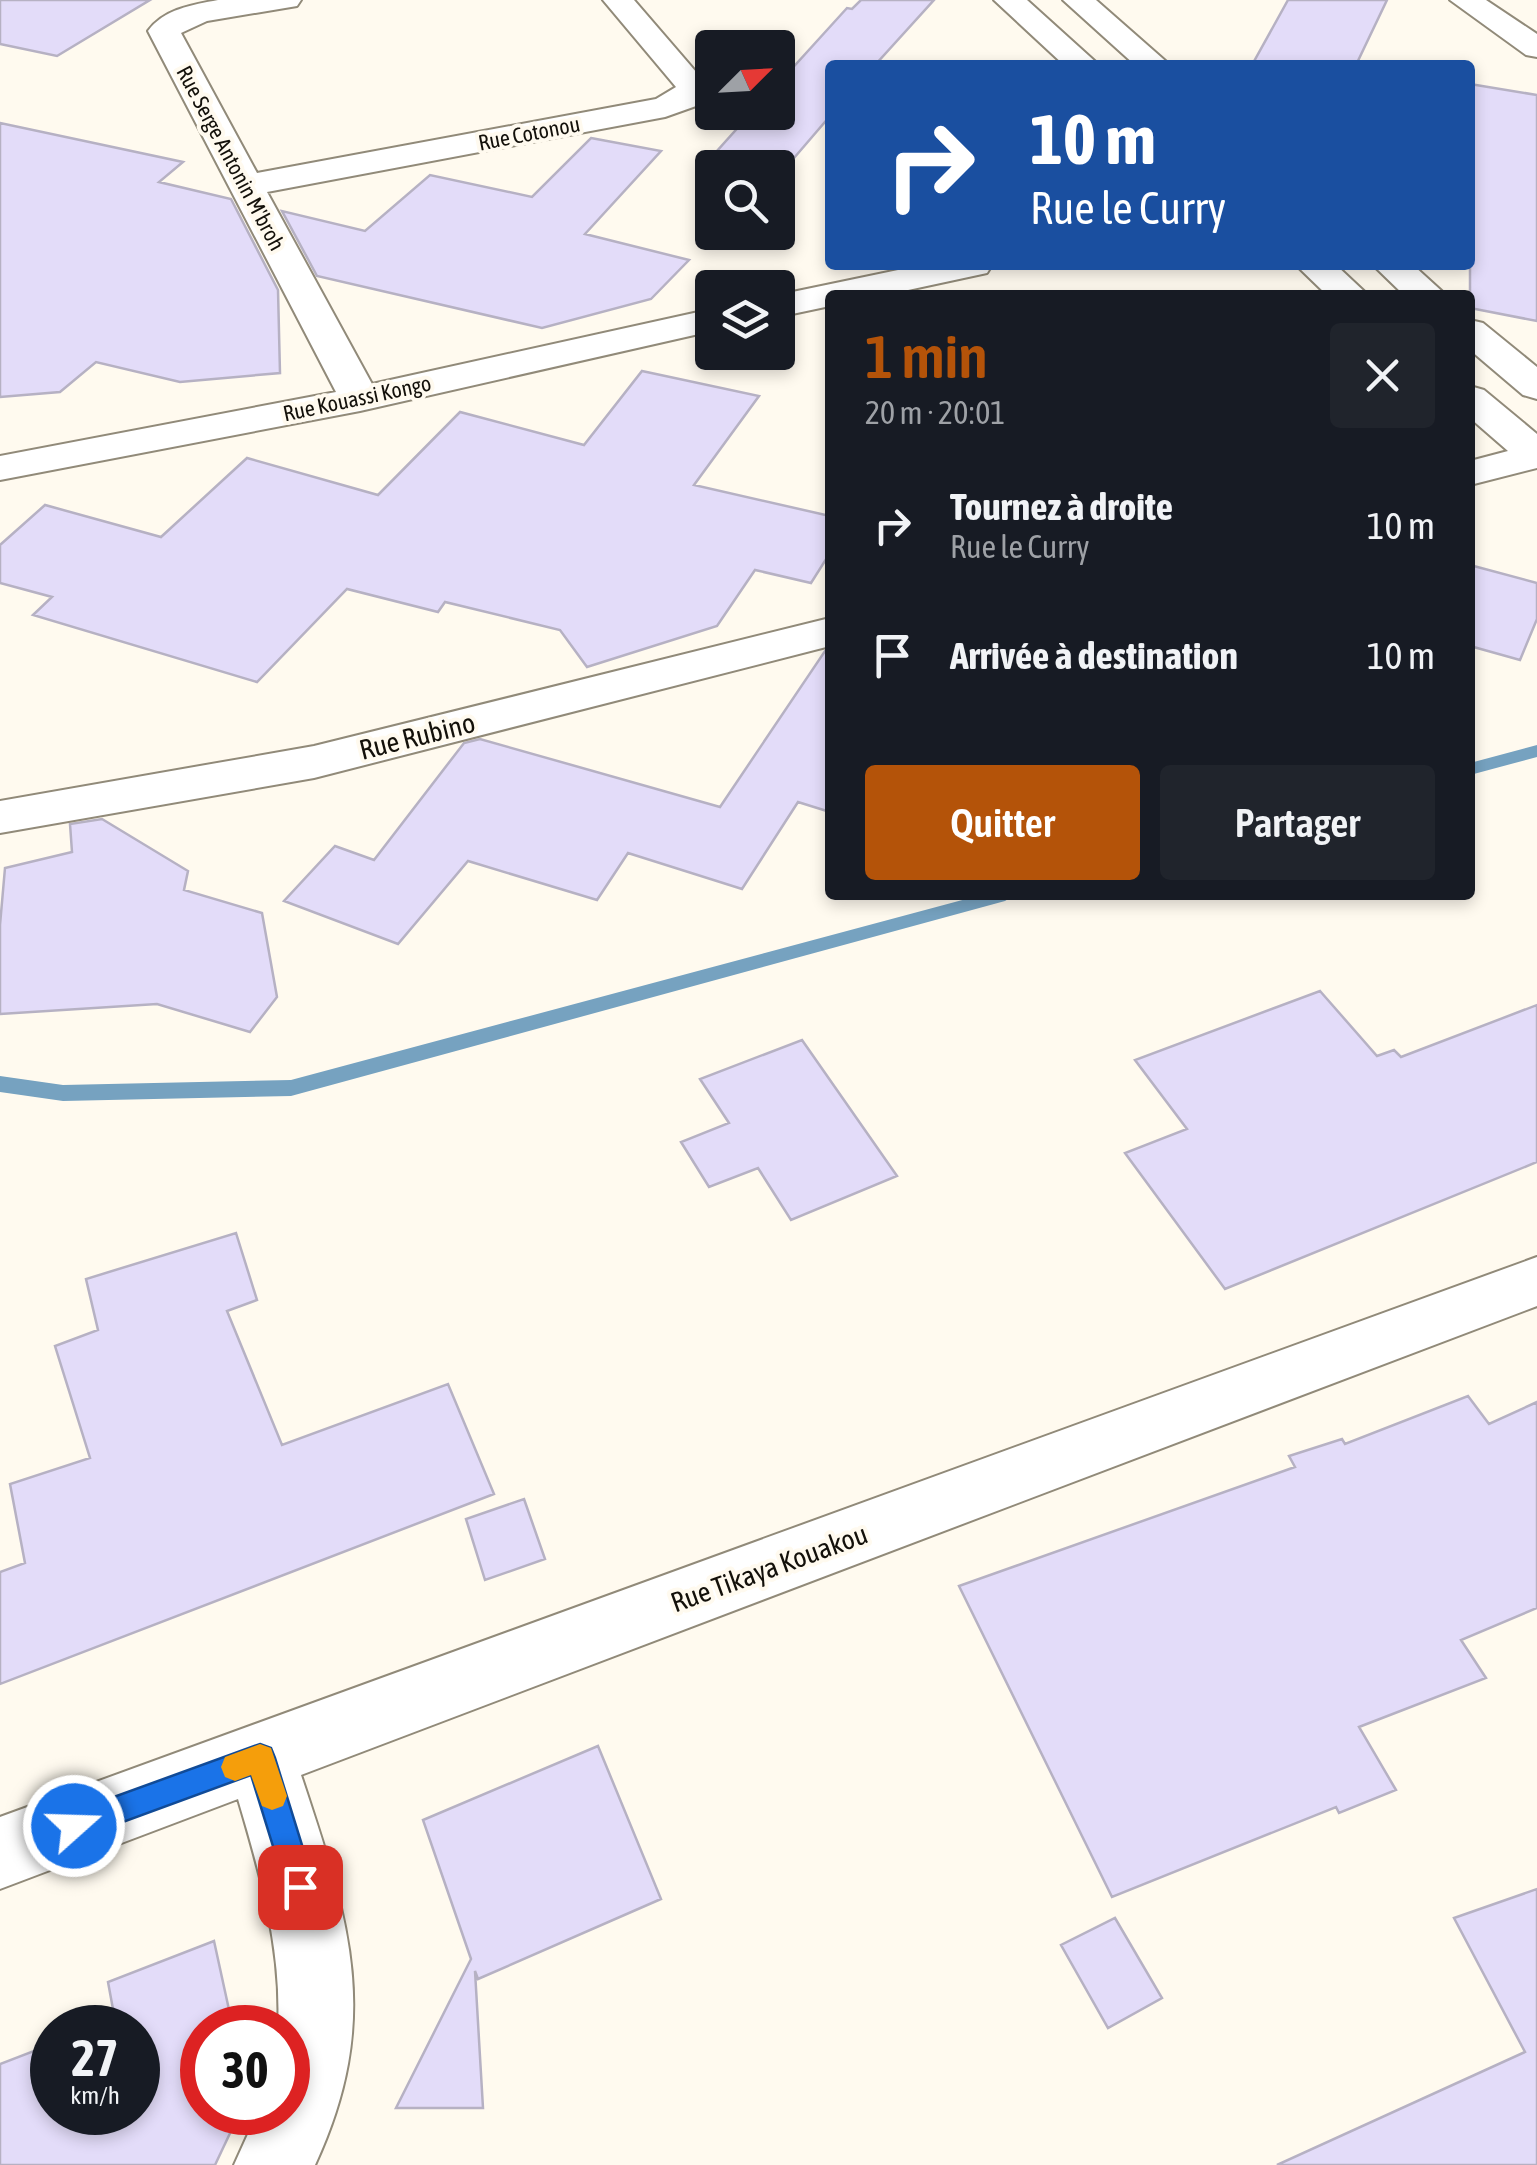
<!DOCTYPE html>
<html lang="fr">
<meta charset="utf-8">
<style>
body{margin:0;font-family:"Asap Condensed",sans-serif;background:#20242c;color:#f1f3f6;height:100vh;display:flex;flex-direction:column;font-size:38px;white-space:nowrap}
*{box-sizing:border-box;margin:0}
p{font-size:32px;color:#9ea1a6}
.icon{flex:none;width:55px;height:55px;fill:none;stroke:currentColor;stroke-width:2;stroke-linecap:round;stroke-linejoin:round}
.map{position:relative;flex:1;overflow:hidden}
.drawer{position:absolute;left:825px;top:290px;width:650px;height:610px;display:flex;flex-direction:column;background:#171b24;border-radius:10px;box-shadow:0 5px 15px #0003}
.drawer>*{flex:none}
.top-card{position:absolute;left:825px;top:60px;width:650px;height:210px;border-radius:10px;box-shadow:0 5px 15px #0003;background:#1a4fa0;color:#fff;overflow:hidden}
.needle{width:65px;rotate:66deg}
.buttons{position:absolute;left:695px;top:30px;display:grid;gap:20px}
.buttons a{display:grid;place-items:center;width:100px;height:100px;border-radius:10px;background:#171b24;box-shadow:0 5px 15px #0003;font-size:50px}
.speed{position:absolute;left:30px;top:2005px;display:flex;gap:20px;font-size:50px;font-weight:700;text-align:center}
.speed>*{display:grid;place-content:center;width:130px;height:130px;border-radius:50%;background:#171b24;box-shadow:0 5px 15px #0003;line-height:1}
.speed small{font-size:25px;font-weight:400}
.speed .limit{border:15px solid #d22;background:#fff;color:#111}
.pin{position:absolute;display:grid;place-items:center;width:85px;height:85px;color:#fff;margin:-42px;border-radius:20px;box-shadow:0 5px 15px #0006}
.me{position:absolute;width:110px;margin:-55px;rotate:70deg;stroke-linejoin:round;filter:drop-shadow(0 0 8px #0008)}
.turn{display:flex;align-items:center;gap:35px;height:210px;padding:0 40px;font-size:45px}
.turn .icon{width:130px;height:130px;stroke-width:2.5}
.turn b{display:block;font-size:70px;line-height:85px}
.round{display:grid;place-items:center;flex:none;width:105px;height:105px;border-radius:10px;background:#20242c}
.headline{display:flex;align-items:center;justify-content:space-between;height:170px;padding:0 40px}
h1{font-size:60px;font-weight:600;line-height:75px;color:#b45309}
.action{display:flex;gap:20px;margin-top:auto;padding:20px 40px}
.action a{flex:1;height:115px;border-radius:10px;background:#b45309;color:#fff;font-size:40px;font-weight:600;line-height:115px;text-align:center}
.action a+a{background:#20242c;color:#f1f3f6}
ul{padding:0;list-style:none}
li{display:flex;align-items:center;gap:30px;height:130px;padding:0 40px}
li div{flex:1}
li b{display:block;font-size:38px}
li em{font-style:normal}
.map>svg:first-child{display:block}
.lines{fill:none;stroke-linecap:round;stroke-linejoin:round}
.stream{fill:#76a2c0;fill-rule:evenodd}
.building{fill:#e3dcf9;stroke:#b6b1c3;stroke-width:2.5}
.minor-casing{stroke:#918a79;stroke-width:4}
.minor{fill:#fff;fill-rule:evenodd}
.route{fill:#1a73e8;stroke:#114b97;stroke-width:2.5}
.slow{fill:#f59e0b}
.labels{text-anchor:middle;stroke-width:8;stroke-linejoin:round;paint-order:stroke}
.far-street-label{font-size:22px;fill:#13100a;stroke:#fffaef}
.street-label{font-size:28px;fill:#13100a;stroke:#fffaef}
</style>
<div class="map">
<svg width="1537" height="2165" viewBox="0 0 1537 2165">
<rect width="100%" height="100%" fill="#fffaef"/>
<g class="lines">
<path class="stream" d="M1537,745V757L1470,775V763Z
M981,895H1014L1005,901L291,1096L63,1101L0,1092V1076L63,1085L291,1080Z"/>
</g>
<path class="building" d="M0,0H150L57,56L0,44Z
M861,0H934L875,65H830V116L788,165L717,151L752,112H778V84L847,8L852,9Z
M1288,0H1387L1356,65H1252Z
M1470,84L1537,95V321L1470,308Z
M0,123L183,162L159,182L231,199L278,290L280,373L180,382L96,362L60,392L0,397Z
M591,138L661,151L585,234L689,260L651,299L542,328L317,276L282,211L365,231L430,175L532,197Z
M642,371L759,396L694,485L830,516V553L811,583L755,570L717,626L587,667L560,630L445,602L438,612L347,589L257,682L33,615L52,597L0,583V545L45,505L161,537L247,458L378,495L460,412L584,445Z
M1470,565L1537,583V619L1520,660L1470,646Z
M830,650V812L798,802L742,889L628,853L597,900L468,861L398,944L284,901L335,846L374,860L464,743L480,739L720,807L825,651Z
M102,819L188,871L184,890L262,913L277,997L250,1032L157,1004L0,1014V925L5,868L72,852L70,824Z
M1320,991L1377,1056L1394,1050L1401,1057L1537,1005V1162L1225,1289L1125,1153L1187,1129L1135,1060Z
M802,1040L897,1176L791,1220L758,1168L709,1187L681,1142L729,1123L700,1079Z
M236,1233L257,1300L227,1311L282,1445L448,1384L494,1494L0,1684V1572L25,1563L10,1484L90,1458L55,1346L98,1330L86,1279Z
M1468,1396L1489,1424L1537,1402V1608L1461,1640L1486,1678L1359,1727L1396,1790L1339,1813L1336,1807L1112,1897L959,1586L1295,1467L1289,1456L1342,1439L1345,1444Z
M524,1499L545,1559L485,1580L466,1519Z
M598,1746L661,1899L478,1979L475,1971L483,2108H396L471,1959L423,1820Z
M1537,1889V2165H1277L1525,2052L1454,1918Z
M1115,1918L1162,1998L1108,2028L1061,1945Z
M214,1941L233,2028H202V2112H240L215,2165H0V2064L52,2044V2112H138V2028H96L115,2020L108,1982Z"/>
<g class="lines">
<g class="minor-casing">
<path id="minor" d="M218,0H301L297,6L207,21L181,33L257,173L656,99L676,87L603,0H634L709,87L696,106L665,117L267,192L372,384L712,309V331L360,411L0,480V456L336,392L148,31C164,9 192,5 218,0Z
M994,0H1027L1099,65H1064Z
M1063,0H1096L1170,65H1135Z
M1450,0H1486L1537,34V57L1526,55Z
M922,265H992L987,273L885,295H830V306L778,317V295Z
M1296,265H1336L1368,295H1327Z
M1373,265H1413L1446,295H1404Z
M1470,320L1483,323L1537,367V399L1523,395L1470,350Z
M1470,386L1484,390L1537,434V468L1470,485V461L1508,451L1470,418Z
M830,618V646L314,778L0,833V801L314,746Z
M1537,1257V1306L301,1775C349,1920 383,2018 315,2165H234L258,2112H288V2028H278C282,1949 260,1873 238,1799L0,1889V1817Z"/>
</g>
<use href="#minor" class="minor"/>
</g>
<path class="route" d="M260,1744L271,1748L275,1758L315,1887L310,1898L300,1902L289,1898L251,1775L74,1840L64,1836L59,1826L64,1815Z"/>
<path class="slow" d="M260,1744L271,1748L287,1796L283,1806L272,1810L262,1806L251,1775L235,1781L225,1777L221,1767L225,1757Z"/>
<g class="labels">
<g class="far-street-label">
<text transform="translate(529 133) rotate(-11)" y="8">Rue Cotonou</text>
<text transform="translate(231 158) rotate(62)" y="8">Rue Serge Antonin M'broh</text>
<text transform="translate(357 398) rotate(-12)" y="8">Rue Kouassi Kongo</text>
</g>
<g class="street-label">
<text transform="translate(417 736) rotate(-14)" y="10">Rue Rubino</text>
<text transform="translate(769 1568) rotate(-20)" y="10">Rue Tikaya Kouakou</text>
</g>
</g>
</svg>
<div class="buttons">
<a><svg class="needle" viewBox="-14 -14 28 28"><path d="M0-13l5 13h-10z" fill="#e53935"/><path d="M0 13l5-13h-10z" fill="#9ea1a6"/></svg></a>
<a><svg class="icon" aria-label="search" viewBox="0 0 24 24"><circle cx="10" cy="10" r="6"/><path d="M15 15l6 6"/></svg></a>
<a><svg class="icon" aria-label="layers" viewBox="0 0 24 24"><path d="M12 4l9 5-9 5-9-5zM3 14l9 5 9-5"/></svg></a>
</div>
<div class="speed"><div>27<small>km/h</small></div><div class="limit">30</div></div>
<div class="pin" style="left:300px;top:1887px;background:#d93025"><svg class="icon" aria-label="arrive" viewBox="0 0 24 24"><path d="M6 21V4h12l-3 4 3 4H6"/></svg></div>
<svg class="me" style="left:74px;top:1826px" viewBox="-20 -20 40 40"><circle r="17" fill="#1a73e8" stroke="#fff" stroke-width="3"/><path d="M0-11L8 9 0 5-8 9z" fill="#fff"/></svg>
<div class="top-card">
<div class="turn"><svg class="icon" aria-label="right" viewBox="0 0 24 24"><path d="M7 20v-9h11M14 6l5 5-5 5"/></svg><div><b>10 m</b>Rue le Curry</div></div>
</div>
<section class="drawer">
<div class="headline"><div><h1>1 min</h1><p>20 m · 20:01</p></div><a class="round"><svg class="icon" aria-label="close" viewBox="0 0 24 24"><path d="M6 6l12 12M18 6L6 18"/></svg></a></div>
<ul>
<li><svg class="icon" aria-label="right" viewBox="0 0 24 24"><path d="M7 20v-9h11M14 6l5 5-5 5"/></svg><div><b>Tournez à droite</b><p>Rue le Curry</p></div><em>10 m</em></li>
<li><svg class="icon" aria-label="arrive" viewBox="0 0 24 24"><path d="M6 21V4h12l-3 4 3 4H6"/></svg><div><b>Arrivée à destination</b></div><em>10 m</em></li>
</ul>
<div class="action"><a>Quitter</a><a>Partager</a></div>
</section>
</div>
